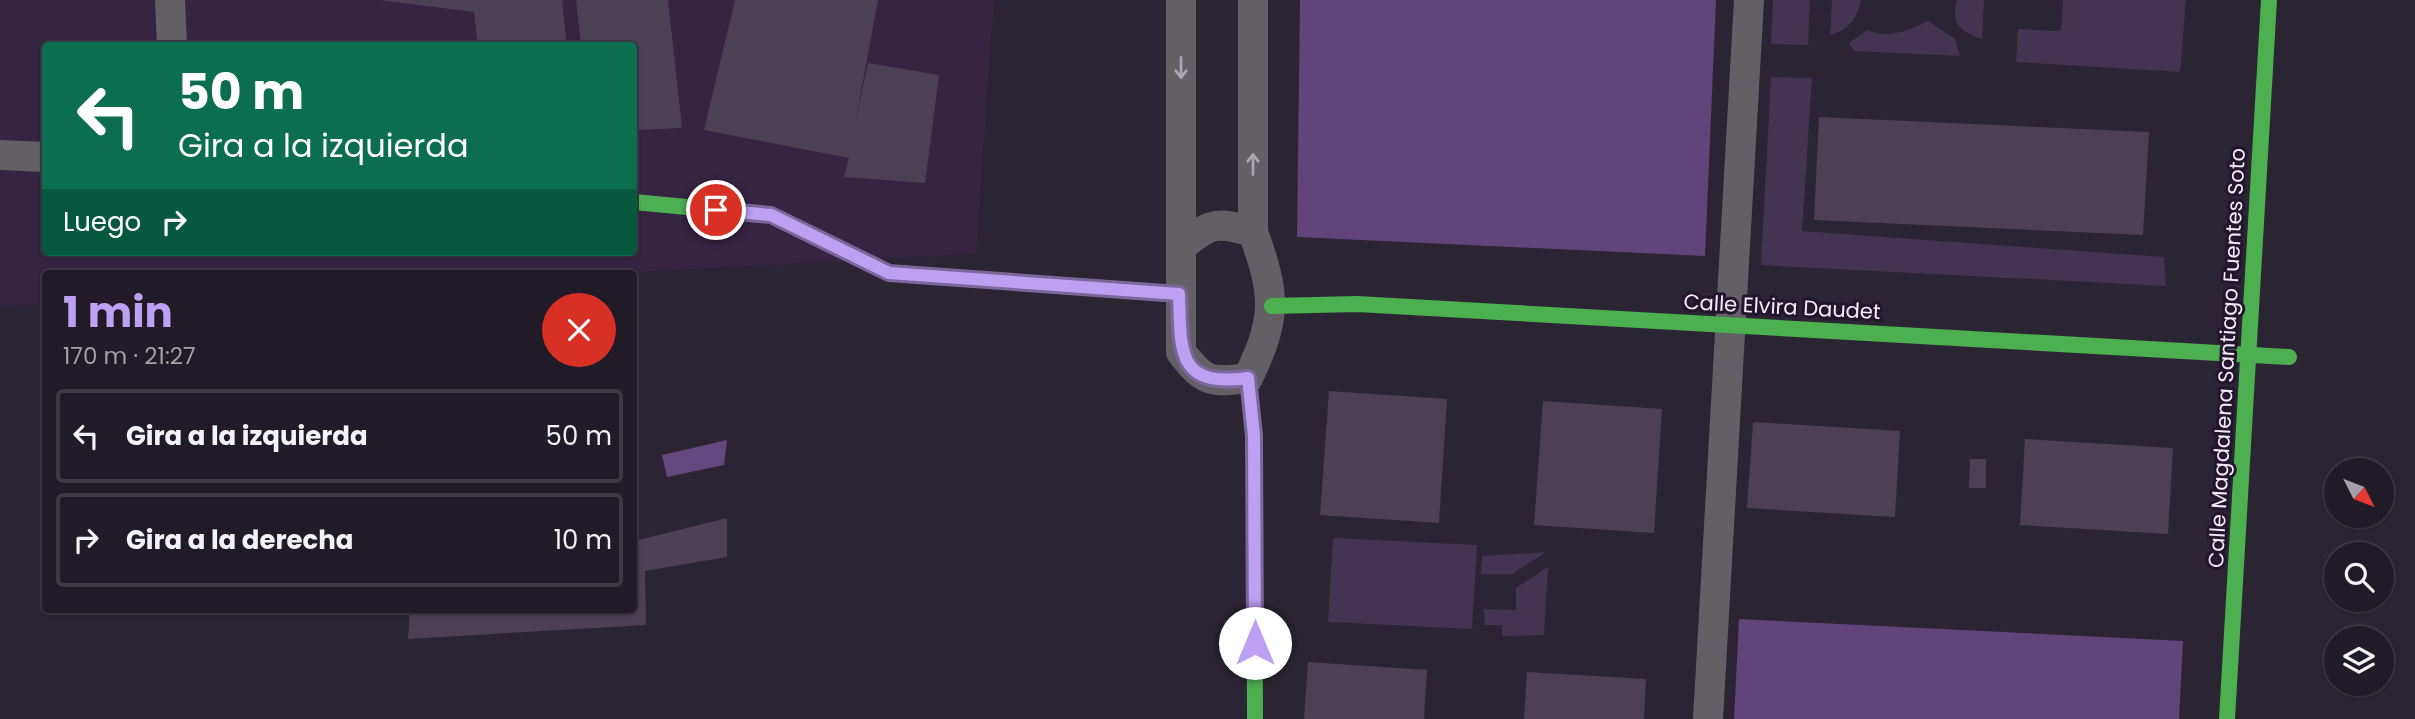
<!DOCTYPE html>
<html lang="es">
<meta charset="utf-8">
<style>
body{margin:0;font-family:Poppins,sans-serif;background:#28242e;color:#f1f3f6;height:100vh;display:flex;flex-direction:column;font-size:26px;white-space:nowrap}
*{box-sizing:border-box;margin:0}
p{font-size:23px;color:#a2a1a7}
.icon{flex:none;width:38px;height:38px;fill:none;stroke:currentColor;stroke-width:2;stroke-linecap:round;stroke-linejoin:round}
.map{position:relative;flex:1;overflow:hidden}
.details{position:absolute;left:42px;top:270px;width:595px;height:343px;display:flex;flex-direction:column;background:#201b26;border-radius:7px;box-shadow:0 2px 5px #0004,0 0 0 2px #3d3943}
.details>*{flex:none}
.guide{position:absolute;left:42px;top:42px;width:595px;height:214px;border-radius:7px;box-shadow:0 2px 5px #0004,0 0 0 2px #3d3943;background:#0b6e4f;color:#fff;overflow:hidden}
.needle{width:46px;rotate:132deg}
.tools{position:absolute;left:2324px;top:458px;display:grid;gap:14px}
.tools a{display:grid;place-items:center;width:70px;height:70px;border-radius:50%;background:#201b26;box-shadow:0 2px 5px #0004,0 0 0 2px #3d3943;font-size:35px}
.pin{position:absolute;display:grid;place-items:center;width:60px;height:60px;color:#fff;margin:-30px;border:4px solid #fff;border-radius:50%;box-shadow:0 2px 7px #0007}
.me{position:absolute;width:77px;margin:-38px;rotate:0deg;stroke-linejoin:round;filter:drop-shadow(0 0 5px #0008)}
.turn{display:flex;align-items:center;gap:24px;height:147px;padding:0 21px;font-size:32px}
.turn .icon{width:91px;height:91px;stroke-width:2.5}
.turn b{display:block;font-size:49px;line-height:60px}
.then{display:flex;align-items:center;height:66px;padding:0 21px;background:#0003;gap:14px;font-size:26px}
.round{display:grid;place-items:center;flex:none;width:74px;height:74px;border-radius:37px;background:#28242e}
.overview{display:flex;align-items:center;justify-content:space-between;height:119px;padding:0 21px}
h1{font-size:42px;font-weight:700;line-height:52px;color:#bca0f2}
ul{padding:0;list-style:none}
li{display:flex;align-items:center;gap:21px;height:94px;margin:0 14px 10px;padding:0 7px;border:4px solid #3d3943;border-radius:7px}
li div{flex:1}
li b{display:block;font-size:26px}
li em{font-style:normal}
.map>svg:first-child{display:block}
.built{fill:#352442;fill-rule:evenodd}
.green{fill:#443453}
.forest{fill:#614479}
.water{fill:#64477e}
.building{fill:#4b4153}
.lines{fill:none;stroke-linecap:round;stroke-linejoin:round}
.street{stroke:#625f65;stroke-width:30}
.fast{stroke:#4caf50;stroke-width:16}
.oneway{stroke:#aaa5b0}
.route-casing{stroke:#7a689d;stroke-width:18}
.route{stroke:#bca0f2;stroke-width:12}
.labels{text-anchor:middle;stroke-width:6;stroke-linejoin:round;paint-order:stroke}
.street-label{font-size:21px;fill:#f3ebfc;stroke:#22152e}
</style>
<div class="map">
<svg width="2415" height="719" viewBox="0 0 2415 719">
<rect width="100%" height="100%" fill="#2b2432"/>
<path class="built" d="M0,0H994L976,254L623,273H46L45,304L0,306ZM46,46H634V252H46Z"/>
<path class="green" d="M1773,0H1810L1808,45L1771,44Z
M1832,0H1861C1857,19 1849,30 1830,35Z
M1957,0H1984L1982,39C1959,31 1951,24 1957,0Z
M2063,0H2186L2180,72L2016,62L2018,29L2061,31Z
M1928,21L1955,39L1960,56L1854,51L1849,43L1867,30C1888,39 1908,31 1928,21Z
M1771,77L1812,78L1802,231L2164,257L2166,286L1761,265Z
M1333,538L1477,545L1472,629L1328,622Z
M1546,552L1512,574H1481L1482,556Z
M1548,567L1544,635L1502,636V625H1485L1484,609L1516,610V588Z"/>
<path class="forest" d="M1300,0H1716L1705,256L1297,237Z
M1739,619L2183,641L2179,719H1734Z"/>
<path class="water" d="M727,440L724,465L667,477L662,455Z"/>
<path class="building" d="M379,0H562L567,46H478L474,12Z
M576,0H668L682,128L634,130V46H581Z
M735,0H878L855,124L868,63L939,75L925,183L844,177L849,158L704,130Z
M1819,117L2149,132L2143,235L1814,220Z
M1329,391L1447,399L1439,523L1320,515Z
M1543,401L1662,409L1654,533L1534,525Z
M1753,422L1900,431L1895,517L1747,508Z
M2025,439L2173,448L2168,534L2020,525Z
M1970,459H1986V488H1969Z
M727,518V557L645,571L646,625L408,639L410,609H634V541Z
M1308,662L1427,670L1424,719H1304Z
M1527,672L1646,679L1644,719H1524Z"/>
<g class="lines">
<path class="street" d="M170,0L172,46
M1181,0V352C1204,382 1210,383 1248,378C1277,317 1276,296 1253,232C1216,221 1210,223 1181,247
M0,155L46,157
M1253,232V0
M1708,719L1749,0"/>
<path class="fast" d="M634,202L771,215L889,273L1179,294
M1272,306L1357,304L2289,357
M1248,378L1254,436L1255,719
M2227,719L2269,0"/>
</g>
<defs><path id="oneway-shaft" d="M-6 0H5M1.5-3L5.5 0L1.5 3" fill="none" stroke-width="1.6" stroke-linecap="round" stroke-linejoin="round" transform="scale(1.75)"/></defs>
<g class="oneway">
<use href="#oneway-shaft" transform="translate(1181 68) rotate(90)"/>
<use href="#oneway-shaft" transform="translate(1253 164) rotate(-90)"/>
</g>
<g class="lines">
<g class="route-casing">
<path id="route" d="M716,210L771,215L889,273L1179,294C1181,351 1176,388 1248,378L1254,436L1255,643"/>
</g>
<use href="#route" class="route"/>
</g>
<g class="labels">
<g class="street-label">
<text transform="translate(1782 307) rotate(3)" y="7">Calle Elvira Daudet</text>
<text transform="translate(2227 358) rotate(-87)" y="7">Calle Magdalena Santiago Fuentes Soto</text>
</g>
</g>
</svg>
<div class="tools">
<a><svg class="needle" viewBox="-14 -14 28 28"><path d="M0-13l5 13h-10z" fill="#e53935"/><path d="M0 13l5-13h-10z" fill="#a2a1a7"/></svg></a>
<a><svg class="icon" aria-label="search" viewBox="0 0 24 24"><circle cx="10" cy="10" r="6"/><path d="M15 15l6 6"/></svg></a>
<a><svg class="icon" aria-label="layers" viewBox="0 0 24 24"><path d="M12 4l9 5-9 5-9-5zM3 14l9 5 9-5"/></svg></a>
</div>
<div class="pin" style="left:716px;top:210px;background:#d93025"><svg class="icon" aria-label="arrive" viewBox="0 0 24 24"><path d="M6 21V4h12l-3 4 3 4H6"/></svg></div>
<svg class="me" style="left:1255px;top:643px" viewBox="-20 -20 40 40"><circle r="19" fill="#fff"/><path d="M0-13L10 11 0 6-10 11z" fill="#bca0f2"/></svg>
<div class="guide">
<div class="turn"><svg class="icon" aria-label="left" viewBox="0 0 24 24"><path d="M17 20v-9H6M10 6l-5 5 5 5"/></svg><div><b>50 m</b>Gira a la izquierda</div></div>
<div class="then">Luego<svg class="icon" aria-label="right" viewBox="0 0 24 24"><path d="M7 20v-9h11M14 6l5 5-5 5"/></svg></div>
</div>
<section class="details">
<div class="overview"><div><h1>1 min</h1><p>170 m · 21:27</p></div><a class="round" style="background:#d93025;color:#fff"><svg class="icon" aria-label="close" viewBox="0 0 24 24"><path d="M6 6l12 12M18 6L6 18"/></svg></a></div>
<ul>
<li><svg class="icon" aria-label="left" viewBox="0 0 24 24"><path d="M17 20v-9H6M10 6l-5 5 5 5"/></svg><div><b>Gira a la izquierda</b></div><em>50 m</em></li>
<li><svg class="icon" aria-label="right" viewBox="0 0 24 24"><path d="M7 20v-9h11M14 6l5 5-5 5"/></svg><div><b>Gira a la derecha</b></div><em>10 m</em></li>
</ul>
</section>
</div>
